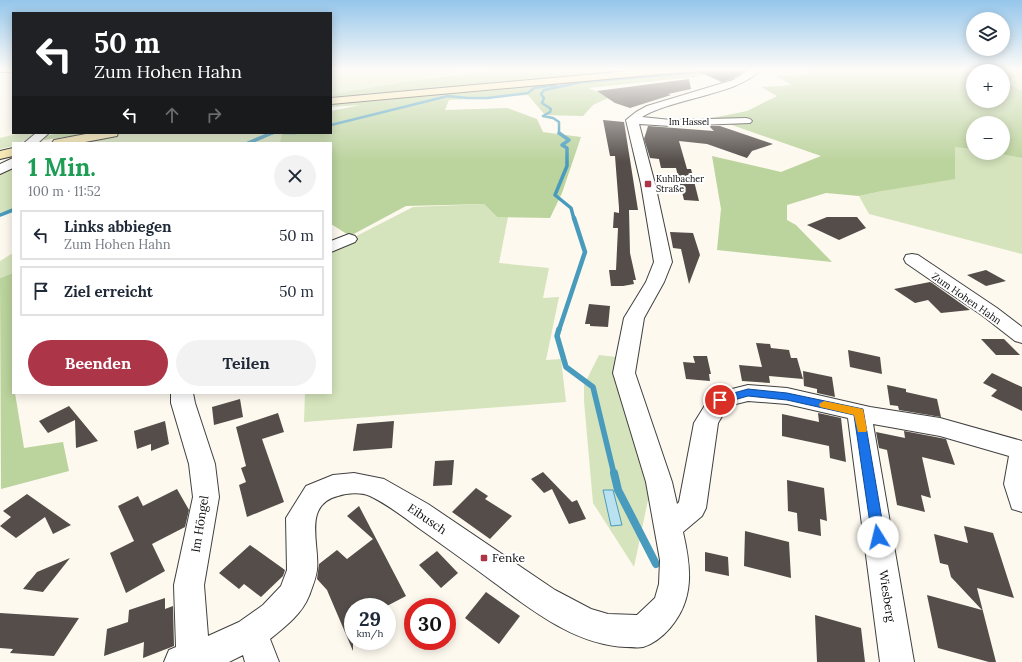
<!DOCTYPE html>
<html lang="de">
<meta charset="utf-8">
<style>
body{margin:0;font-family:Lora,serif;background:#f2f2f3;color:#1f2937;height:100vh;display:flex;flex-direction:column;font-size:15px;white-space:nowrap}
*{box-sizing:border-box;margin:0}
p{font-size:13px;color:#747a83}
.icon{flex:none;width:22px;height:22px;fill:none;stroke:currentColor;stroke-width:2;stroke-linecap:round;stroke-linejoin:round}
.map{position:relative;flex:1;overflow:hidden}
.drawer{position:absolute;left:12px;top:142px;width:320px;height:252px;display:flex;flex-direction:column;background:#fff;border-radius:0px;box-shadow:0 2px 10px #0003}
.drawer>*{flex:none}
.top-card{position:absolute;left:12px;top:12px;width:320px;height:122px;border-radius:0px;box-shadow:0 2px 10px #0003;background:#202124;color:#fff;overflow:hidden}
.controls{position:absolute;left:966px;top:12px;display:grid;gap:8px}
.controls a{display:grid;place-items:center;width:44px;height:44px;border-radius:50%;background:#fff;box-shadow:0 2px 10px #0003;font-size:20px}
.speed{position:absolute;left:344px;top:598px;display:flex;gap:8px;font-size:20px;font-weight:700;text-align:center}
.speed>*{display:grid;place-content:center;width:52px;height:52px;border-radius:50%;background:#fff;box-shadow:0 2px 10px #0003;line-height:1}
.speed small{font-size:10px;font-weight:400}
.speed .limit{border:6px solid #d22;background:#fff;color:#111}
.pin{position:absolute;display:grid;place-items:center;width:34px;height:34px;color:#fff;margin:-17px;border:2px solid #fff;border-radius:50%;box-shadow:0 1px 4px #0007}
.me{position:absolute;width:44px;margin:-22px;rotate:351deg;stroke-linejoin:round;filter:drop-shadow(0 0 3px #0008)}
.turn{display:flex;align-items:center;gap:14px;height:84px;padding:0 16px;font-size:18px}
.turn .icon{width:52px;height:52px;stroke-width:2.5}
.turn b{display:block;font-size:28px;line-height:34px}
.lanes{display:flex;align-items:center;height:38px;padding:0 16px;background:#0003;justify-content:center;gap:20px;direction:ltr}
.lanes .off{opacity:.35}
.round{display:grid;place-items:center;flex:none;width:42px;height:42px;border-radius:21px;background:#f2f2f3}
.overview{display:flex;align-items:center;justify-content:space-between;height:68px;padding:0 16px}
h1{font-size:24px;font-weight:700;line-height:30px;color:#1e9e55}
.action{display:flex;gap:8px;margin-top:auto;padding:8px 16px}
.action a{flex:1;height:46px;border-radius:24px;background:#ad3548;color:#fff;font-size:16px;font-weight:700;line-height:46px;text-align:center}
.action a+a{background:#f2f2f3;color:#1f2937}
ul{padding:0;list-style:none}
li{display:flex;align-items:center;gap:12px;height:50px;margin:0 8px 6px;padding:0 8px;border:2px solid #e0e1e3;border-radius:0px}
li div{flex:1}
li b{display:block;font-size:15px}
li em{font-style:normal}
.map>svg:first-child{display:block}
.green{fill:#d5e4bc}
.forest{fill:#bbd39d;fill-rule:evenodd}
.water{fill:#b9e1ef;stroke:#489bbd}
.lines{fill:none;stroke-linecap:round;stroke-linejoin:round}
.stream-far4{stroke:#489bbd;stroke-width:2.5}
.stream-far3{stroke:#489bbd;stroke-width:3.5}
.stream-far2{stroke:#489bbd;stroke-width:4.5}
.stream-far1{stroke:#489bbd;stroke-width:5.5}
.stream{stroke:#489bbd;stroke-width:8}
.building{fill:#544d4a}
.minor-casing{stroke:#404040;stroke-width:2}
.secondary-casing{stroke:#2f2f2f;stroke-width:2}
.minor{fill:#fff;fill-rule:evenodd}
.secondary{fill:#f6e6b1;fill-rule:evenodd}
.route{fill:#1a73e8;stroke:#114b97}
.slow{fill:#f59e0b}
.poi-dot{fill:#ad3548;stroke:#fff;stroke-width:1.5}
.labels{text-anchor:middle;stroke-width:4;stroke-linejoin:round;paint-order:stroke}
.far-street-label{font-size:9px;fill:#0d0d0d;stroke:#fff}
.far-poi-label{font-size:9px;fill:#0d0d0d;stroke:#fff;text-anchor:start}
.street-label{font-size:10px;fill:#0d0d0d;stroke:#fff}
.near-street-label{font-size:12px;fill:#0d0d0d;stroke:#fff}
.near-poi-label{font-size:12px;fill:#0d0d0d;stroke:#fff;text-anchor:start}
</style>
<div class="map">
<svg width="1022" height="662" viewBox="0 0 1022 662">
<rect width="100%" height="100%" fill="#fdf9ef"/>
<path class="green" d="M331,69H449L462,72L331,94Z
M1022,74V91L1006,82Z
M20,133H39L20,143H13V146L0,149V138Z
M119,133H283L280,143H65Z
M955,146L973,149V153H994L1022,158V254L869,214L859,196L882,191Z
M13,164V209L0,213V171Z
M484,204L497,217H508L499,263L549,268L543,298L559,297L546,360L561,359L566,402L304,422L305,393H331V249L413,207Z
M13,253V273L0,278V261Z
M599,355L616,357L652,481L634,567L593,503L584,401V385Z"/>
<path class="forest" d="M504,69H625L630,72L714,69L722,71L694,77L588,88L610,97L593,105L583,116L545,115L528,95L449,100L445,110L507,108L537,119L543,132L581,137L562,193L550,218L497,217L484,204L406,206L350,236L331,224V143H280L282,133H331V111L360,105L331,107V94L416,80Z
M803,69H1022V74L1006,82L1022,91V158L994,153H1003V123H973V149L955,147V179L882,191L859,196L826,193L787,205V220L796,225L832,262L717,250L721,209L712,156L781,172L821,156L712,118L747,111L777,96L761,87L792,85L776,76L808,74ZM973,71H1003V101H973Z
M60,133H93L44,140L45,136Z
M13,273V393H15L24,448L63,442L69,471L1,489L0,278Z"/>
<path class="water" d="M603,490H613L622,525L611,526Z"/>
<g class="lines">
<path class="stream-far4" d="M331,125L448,96L467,98H487L528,93L534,88L556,85
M285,133H295
M270,134L273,133
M561,134L559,133V122L553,118L543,116L550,112L551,109L542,103L544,98L541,94L544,90L582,82L690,73L709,69"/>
<path class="stream-far3" d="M559,133L569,140L562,145L567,148V166L555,195L571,208L574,219
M248,143L272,133
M0,215L13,210"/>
<path class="stream-far2" d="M559,330L585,252L574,218"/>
<path class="stream-far1" d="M559,329L557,336L566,367L593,387L614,474"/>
<path class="stream" d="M614,473L618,490L656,564"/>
</g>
<path class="building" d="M692,69H748L732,79L722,82Z
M689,79L691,89L668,94L671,95L630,108L615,103L597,91Z
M603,120L624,122L638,210H629L630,253L636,280H633L634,284L623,286H611L609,270H616L618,228H613L614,212L619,213V208L615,156H610Z
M648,126L714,131L709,126H720L773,144L752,151L747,158L707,144L679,141L687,169H691L699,201L684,200L676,168H661L659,159L650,158L644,139Z
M827,217H857L866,228L839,240L807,225Z
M670,232L693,233L700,255L689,284L681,249L673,248Z
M986,270L1006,281L986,286L967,275Z
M930,282L932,283L970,310L941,313L928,300L915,303L894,289Z
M589,304L610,306L608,327L590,326V324H585Z
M981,339H1004L1020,355H996Z
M756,343L770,344L771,348L789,350L791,358H797L803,379L769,376L770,383L742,381L739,365L762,367Z
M848,350L880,357L882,374L850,367Z
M693,356H707L711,374H709L710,381L686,379L683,362L695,363Z
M803,371L832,377L835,397L817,393V389L804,386Z
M992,373L1022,387V411L991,396L997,390L983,383Z
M887,385L906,389V392L937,399L941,417L899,410L898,406L890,405Z
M240,399L243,417L214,425L212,407Z
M69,406L79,418L98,441L76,448L75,420L48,433L39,421Z
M278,413L284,432L262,439L284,502L247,517L239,485L246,482L241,468L246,466L236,427Z
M818,413L841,418L846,462L830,458L829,446L782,436V414L819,422Z
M165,421L169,444L151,451V444L137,449L134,431Z
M394,421L392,448L353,451L357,424Z
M904,431L946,439L955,465L922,457L931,498L921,495L925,512L897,505L887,450L879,448L876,432L905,438Z
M454,460L452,485L433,486L435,461Z
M543,472L572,502L577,500L586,519L569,524L552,489L544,493L531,479Z
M787,480L824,488L827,521L820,519L821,536L798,531L797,513L788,511Z
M476,488L488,496L485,499L512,516L490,539L452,512Z
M177,489L189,510L185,527L152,544L165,571L126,593L110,553L134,541L118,506L138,496L143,506Z
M27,494L44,506L71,525L53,534L45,517L16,538L0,526L11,517L3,511Z
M359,506L406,596L385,607H353V651L327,590L317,579L319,564L337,550L347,559L373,539L347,516Z
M964,526L993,533L1014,598L977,588L996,662H989L938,648L927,595L982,610L951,577L948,565L940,563L934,534L968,543Z
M745,531L789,542L791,578L744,566Z
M250,545L285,570L283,576L261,597L244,584L239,589L219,573Z
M437,551L458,573L441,588L419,565Z
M705,552L728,557L729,576L705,571Z
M70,558L43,592L23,589L37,572Z
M486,592L520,616L499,644L465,618Z
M165,598V609L173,606L174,646L143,658L144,642L104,656L107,629L128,622L129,610Z
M0,613L79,618L54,656L10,653L13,649L0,648Z
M815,615L861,628L865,662H817Z"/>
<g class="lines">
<g class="minor-casing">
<path id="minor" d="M0,69H13V72H0Z
M751,69H761C741,94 673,98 642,117L671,120L746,118L750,119L752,121L750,123L671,126L639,124L655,184L672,262L664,282L644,318L635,373L672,482L677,504L679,502L694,423L712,394L748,385L787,388L870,407L940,418L1022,441V512L1012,509L1004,484L1009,456L940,436L873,424L914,662H880L848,418L787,404L748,401L728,406L718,423L706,508L702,516L683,532C691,567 695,599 670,628C663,636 653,644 643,647C638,648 631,647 626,647C575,645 532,610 492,581C468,563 444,546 420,529C405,518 387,504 370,496C361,492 347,493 338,496C302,505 320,545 317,570C316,578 312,588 309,596C302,614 285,627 270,639L279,662H245L243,655L229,662H164L169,650L176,647L174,585L193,497L189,464L171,403V393H193L195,403L215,464L219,497L204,585L208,636L239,622L263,605L281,586L287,570L286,518L306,486L333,475L354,473L384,479L428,504L555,590L591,609L608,614L637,615L655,598L659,584L660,560L646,482L613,373L624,318L646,282L654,262L641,184L626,120L636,112L647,106L733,80Z
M36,133H49L38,143H24Z
M13,158V168L0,174V164Z
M349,234L355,236L357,239L355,242L331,252V241Z
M912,254L918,255L997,308L1022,327V343L1015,341L983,316L906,263L904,259L906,255Z"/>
</g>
<g class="secondary-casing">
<path id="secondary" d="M652,69H688L683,72L331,104V98Z
M91,133H118L117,136L80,143H52L54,140Z
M13,148V156L0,159V151Z"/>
</g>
<use href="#minor" class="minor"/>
<use href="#secondary" class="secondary"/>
</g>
<linearGradient id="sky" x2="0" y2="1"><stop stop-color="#95c6eb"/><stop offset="0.43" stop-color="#fefcf8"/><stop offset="1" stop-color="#fefcf8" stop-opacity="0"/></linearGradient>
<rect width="1022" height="162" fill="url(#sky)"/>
<path class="route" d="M748,389L787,393L863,409L885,537L883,541L878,543L873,541L872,537L854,415L787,400L748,396L720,404L714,400L716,398Z"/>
<path class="slow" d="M824,401L863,409L867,430L866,432H858L854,415L820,407L819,404Z"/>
<g class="poi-dot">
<rect x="644" y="180" width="8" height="8" rx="2"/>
<rect x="480" y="554" width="8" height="8" rx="2"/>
</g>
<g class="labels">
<g class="far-street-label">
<text x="689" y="125">Im Hassel</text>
</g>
<g class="far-poi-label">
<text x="656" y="182">Kuhlbacher<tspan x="656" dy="10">Straße</tspan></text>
</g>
<g class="street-label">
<text transform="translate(967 298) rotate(35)" y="4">Zum Hohen Hahn</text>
</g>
<g class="near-street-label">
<text transform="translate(427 519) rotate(34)" y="4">Eibusch</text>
<text transform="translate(200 524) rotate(-81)" y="4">Im Höngel</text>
<text transform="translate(887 596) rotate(81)" y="4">Wiesberg</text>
</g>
<g class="near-poi-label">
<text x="492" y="562">Fenke</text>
</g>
</g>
</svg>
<div class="controls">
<a><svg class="icon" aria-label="layers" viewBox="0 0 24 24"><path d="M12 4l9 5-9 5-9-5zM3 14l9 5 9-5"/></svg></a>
<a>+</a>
<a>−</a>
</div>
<div class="speed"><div>29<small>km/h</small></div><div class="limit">30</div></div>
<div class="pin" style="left:720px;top:400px;background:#d93025"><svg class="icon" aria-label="arrive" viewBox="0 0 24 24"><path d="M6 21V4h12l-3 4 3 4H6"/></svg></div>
<svg class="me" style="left:878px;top:537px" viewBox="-20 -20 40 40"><circle r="19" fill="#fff"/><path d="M0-13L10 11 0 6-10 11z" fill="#1a73e8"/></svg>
<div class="top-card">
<div class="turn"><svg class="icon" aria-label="left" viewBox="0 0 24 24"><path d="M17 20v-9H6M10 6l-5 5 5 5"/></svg><div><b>50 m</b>Zum Hohen Hahn</div></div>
<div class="lanes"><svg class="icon" aria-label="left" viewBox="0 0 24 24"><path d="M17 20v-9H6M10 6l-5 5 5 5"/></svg><svg class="icon off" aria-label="ahead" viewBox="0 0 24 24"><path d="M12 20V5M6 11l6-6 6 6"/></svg><svg class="icon off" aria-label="right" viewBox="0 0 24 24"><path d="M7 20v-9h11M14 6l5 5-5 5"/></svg></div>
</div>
<section class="drawer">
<div class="overview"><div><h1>1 Min.</h1><p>100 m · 11:52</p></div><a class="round"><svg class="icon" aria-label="close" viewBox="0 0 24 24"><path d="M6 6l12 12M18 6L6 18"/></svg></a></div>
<ul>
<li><svg class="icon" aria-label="left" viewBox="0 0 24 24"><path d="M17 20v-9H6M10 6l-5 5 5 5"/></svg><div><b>Links abbiegen</b><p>Zum Hohen Hahn</p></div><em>50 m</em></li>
<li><svg class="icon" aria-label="arrive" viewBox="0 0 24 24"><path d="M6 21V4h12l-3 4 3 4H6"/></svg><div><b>Ziel erreicht</b></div><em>50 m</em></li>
</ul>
<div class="action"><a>Beenden</a><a>Teilen</a></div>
</section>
</div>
